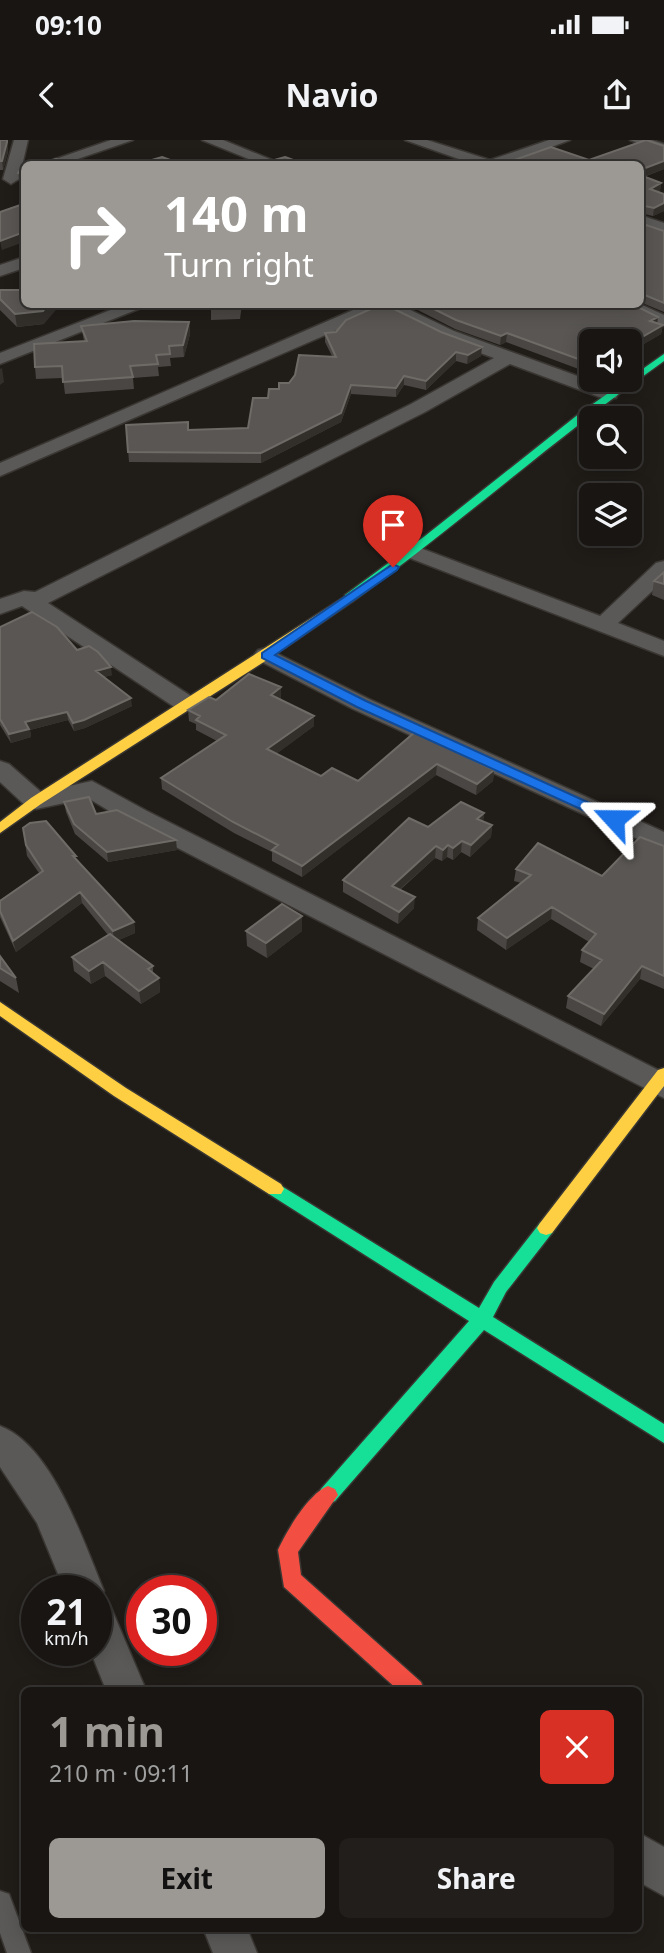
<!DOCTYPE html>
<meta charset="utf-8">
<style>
body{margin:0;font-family:"Noto Sans",sans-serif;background:#211e1b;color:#f1f3f6;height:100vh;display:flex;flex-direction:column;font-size:26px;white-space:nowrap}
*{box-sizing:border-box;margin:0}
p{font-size:23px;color:#9f9f9f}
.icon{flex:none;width:38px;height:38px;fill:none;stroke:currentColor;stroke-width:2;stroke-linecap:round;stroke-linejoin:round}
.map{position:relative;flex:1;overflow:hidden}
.details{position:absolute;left:21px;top:1547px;width:621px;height:245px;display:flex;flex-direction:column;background:#181512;border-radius:10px;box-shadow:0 4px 18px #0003,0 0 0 2px #363432}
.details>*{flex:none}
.guide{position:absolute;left:21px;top:21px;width:623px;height:147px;border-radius:10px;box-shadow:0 4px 18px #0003,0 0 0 2px #363432;background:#9c9893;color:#fff;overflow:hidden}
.fabs{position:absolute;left:579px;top:189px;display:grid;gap:14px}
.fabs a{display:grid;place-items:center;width:63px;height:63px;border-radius:10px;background:#181512;box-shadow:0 4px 18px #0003,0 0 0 2px #363432;font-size:35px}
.speed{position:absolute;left:21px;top:1435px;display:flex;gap:14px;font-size:35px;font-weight:700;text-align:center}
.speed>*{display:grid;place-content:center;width:91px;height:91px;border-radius:50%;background:#181512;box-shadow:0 4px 18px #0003,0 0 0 2px #363432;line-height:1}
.speed small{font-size:18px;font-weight:400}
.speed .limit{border:10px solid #d22;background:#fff;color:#111}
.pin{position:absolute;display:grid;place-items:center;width:60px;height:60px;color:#fff;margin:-72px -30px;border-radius:50% 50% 50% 0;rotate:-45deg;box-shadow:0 0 7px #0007}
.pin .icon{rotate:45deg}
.me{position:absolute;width:77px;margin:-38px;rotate:294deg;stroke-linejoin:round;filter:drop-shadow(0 0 5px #0008)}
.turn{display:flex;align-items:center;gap:24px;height:147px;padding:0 28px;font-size:32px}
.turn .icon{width:91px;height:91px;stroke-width:2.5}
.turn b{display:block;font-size:49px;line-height:60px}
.round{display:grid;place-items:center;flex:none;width:74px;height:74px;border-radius:10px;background:#211e1b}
.summary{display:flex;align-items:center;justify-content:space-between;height:119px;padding:0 28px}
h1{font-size:42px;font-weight:700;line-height:52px;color:#9c9893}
.button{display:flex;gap:14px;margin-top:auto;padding:14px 28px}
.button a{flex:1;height:80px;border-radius:10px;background:#9c9893;color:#111;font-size:28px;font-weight:700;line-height:80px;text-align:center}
.button a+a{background:#211e1b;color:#f1f3f6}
.status{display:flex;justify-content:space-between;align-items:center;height:49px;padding:0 35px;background:#181512;direction:ltr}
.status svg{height:19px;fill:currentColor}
header{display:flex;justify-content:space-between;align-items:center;height:91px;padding:0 28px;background:#181512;font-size:32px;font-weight:700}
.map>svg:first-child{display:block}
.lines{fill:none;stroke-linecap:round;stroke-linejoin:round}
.lane-casing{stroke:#3a3733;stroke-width:3}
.street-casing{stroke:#3a3733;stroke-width:3}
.fast-casing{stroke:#3a3733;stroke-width:3}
.slow-casing{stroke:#3a3733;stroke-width:3}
.jam-casing{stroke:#3a3733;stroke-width:3}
.lane{fill:#5a5958;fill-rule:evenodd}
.street{fill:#5a5958;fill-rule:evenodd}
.fast{fill:#16e098;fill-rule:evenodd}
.slow{fill:#ffcf43;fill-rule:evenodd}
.jam{fill:#f24e42;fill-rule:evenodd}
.wall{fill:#494643}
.shaded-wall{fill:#322f2b}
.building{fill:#595653;stroke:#6e6b67;stroke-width:2}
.route{fill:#1a73e8;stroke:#114b97;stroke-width:2}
</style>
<div class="status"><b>09:10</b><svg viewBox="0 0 49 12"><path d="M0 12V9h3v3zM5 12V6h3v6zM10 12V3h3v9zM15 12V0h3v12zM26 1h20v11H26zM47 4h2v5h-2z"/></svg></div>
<header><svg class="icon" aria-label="back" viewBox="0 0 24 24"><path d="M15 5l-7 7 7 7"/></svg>Navio<svg class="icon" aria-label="share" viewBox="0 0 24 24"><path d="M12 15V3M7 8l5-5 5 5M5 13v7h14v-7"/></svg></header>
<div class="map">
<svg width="664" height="1813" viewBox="0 0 664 1813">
<rect width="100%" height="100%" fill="#201c18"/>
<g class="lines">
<g class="lane-casing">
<path id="lane" d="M0,1751L9,1754L31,1813H7L0,1793Z"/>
</g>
<g class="street-casing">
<path id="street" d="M14,0H28L19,39L11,44L3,39Z
M111,0H133L63,24H41Z
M202,0H223L282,24H261Z
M405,0H427L490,20L549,0H570L506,24H473Z
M630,0H652L664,4V13Z
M640,75L664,83V93L640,85Z
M24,117V128L0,136V125Z
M126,164H151L0,224V213Z
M367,164H398L454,191L616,250L618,254L616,258H602L510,224L425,272L48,463L197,560L200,565L197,570H179L22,466L0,474V459L24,451L35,452L411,264L494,218L442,199L383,170L0,336V323Z
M616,164H640L664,175V186Z
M415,406L600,476L656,423L664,421V440L618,483L664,501V516L407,417L404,412L407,407Z
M266,508L369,559L664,692V711L353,569L258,520L254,515L258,510Z
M0,621L9,624L41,652L92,641L147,671L664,933V958L129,683L88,658L36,669L27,667L0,642Z
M0,1286C52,1305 84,1403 104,1451L100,1461L110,1465L146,1550H106L90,1510H96V1451H65L37,1383L0,1327Z
M639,1693L664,1707V1756L639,1742Z
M203,1788H247L257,1813H213Z"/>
</g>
<g class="fast-casing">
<path id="fast" d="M664,214V221C557,297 459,384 353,461H345V455L425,396L580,273Z
M275,1042L479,1168L494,1142L540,1083L546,1081L552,1083L555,1088L552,1093L506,1152L493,1177L664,1284V1303L484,1190L335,1361L328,1364L321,1361L318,1355L321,1349L469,1181L269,1054L266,1049L269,1044Z"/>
</g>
<g class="slow-casing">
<path id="slow" d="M349,454L355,458L353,461L270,518L41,664L0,693V682L31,658Z
M0,862L126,948L281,1044L284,1049L281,1054H269L114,956L0,876Z
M664,928V946L552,1093L546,1095L540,1093L537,1088L540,1083L658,930Z"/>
</g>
<g class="jam-casing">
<path id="jam" d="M328,1346L335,1349L338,1355L298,1412L301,1435L421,1542L424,1550H398L284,1447L278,1410C286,1392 309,1353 328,1346Z"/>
</g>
<use href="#lane" class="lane"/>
<use href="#street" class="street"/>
<use href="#fast" class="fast"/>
<use href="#slow" class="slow"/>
<use href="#jam" class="jam"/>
</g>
<path class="wall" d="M0,0H7L8,12L3,30H0Z
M646,0L664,6V29L644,37L661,43L660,51L658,52L664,54V71L653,76L640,73V24H503L551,7L589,20Z
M24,28V44L19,42L18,33Z
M640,83L664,91V172L640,162Z
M0,150L44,184L17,187L0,170Z
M242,164L240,179L211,180V168Z
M406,164H496L501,167L657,183L663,185L661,194L630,212V201H592V234L506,202L500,205L455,189Z
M189,182L190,194L184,217L170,218L171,226L158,227L159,236L133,238L134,249L65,254L63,238L36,239L35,227L84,201L81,186Z
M325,193L481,216L467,224L456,221L426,250L404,245L396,257L351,254L341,282L261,323L129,322L126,285L188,290L248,288L268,258L279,249L332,216L325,202Z
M664,432V460L652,455L654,441Z
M0,487L77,510L112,535L104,537L132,566L85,588L74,591L68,580L30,590L31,597L11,603L0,585Z
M281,547V558L280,559L314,576V586L276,614L321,636L358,641L415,592L494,630L493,641L476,655L436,635L302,737L272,721V712L234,693L162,649L161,638L217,601L196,590V584L189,581L188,570L216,560Z
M64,662L96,674L177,710L108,722L75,694L66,672Z
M484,673L483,681L492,685L491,697L470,717L461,712L453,720L447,717L442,721L435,718L400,750L414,768L398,784L343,752V740L428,687Z
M23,688L77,720L134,782L135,793L119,800L153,826V834L159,838L160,852L141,864L105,836L91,844L74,831L72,817L108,795L82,763L16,812L0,777V761L39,733L27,716Z
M664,706V849L640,839L601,886L566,868L568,856L594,829L580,822L582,810L589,802L551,779L506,810L477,790L478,778L521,743L514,741L516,729L602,736Z
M302,776V791L267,818L247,806L246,791Z
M0,816L16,838L19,853L0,841Z"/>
<path class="shaded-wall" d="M7,0L8,12L3,30L2,21Z
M664,21V29L640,38V30Z
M661,43L660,51L649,58L650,49Z
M664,63V71L653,76L654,68Z
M24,92V102L2,110L0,101Z
M48,164H61L44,184L17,187L15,174Z
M658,177L657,186L650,181Z
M189,182L190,194L184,217L183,205Z
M663,185L661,194L630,212V204Z
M507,193L506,202L500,205L501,196Z
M482,207L481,216L467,224L468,215Z
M456,212V221L426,250V241Z
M2,228L4,242L0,245V229Z
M404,236V245L396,257V248Z
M351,245V254L341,282L261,323V313Z
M111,527L112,535L97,539L96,531Z
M281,547V558L272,565L271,555Z
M131,558L132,566L85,588L74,591L73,583Z
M67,572L68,580L30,590L31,597L11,603L9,594L25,582Z
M314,576V586L268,620L267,609Z
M437,624L436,635L302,737V726Z
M494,630L493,641L476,655L477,644Z
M484,673L483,684L477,679Z
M492,685L491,697L470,717L471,705Z
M176,700L177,710L108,722L107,712Z
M462,701L461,712L453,720V708Z
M448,705L447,717L442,721L443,710Z
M436,706L435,718L391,757L392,746Z
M80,752L82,763L16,812L13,801Z
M415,757L414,768L398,784L399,772Z
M552,767L551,779L506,810L507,798Z
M302,776V791L267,818L266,803Z
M134,782L135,793L114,802L113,791Z
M103,822L105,836L91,844L89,831Z
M642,826L640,839L601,886L604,874Z
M159,838L160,852L141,864L139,851Z"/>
<path class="building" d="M0,0H7V2L2,21H0Z
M646,0L664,6V21L640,30V24H503L551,7L589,20Z
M162,17L181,24H138Z
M285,17L304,24H260Z
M56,19L70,24H38Z
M24,28V36L18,33L21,29Z
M640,35L661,43L650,49L664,54V63L654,68L640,65Z
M20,65L24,67V92L0,101V72Z
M640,83L664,91V163L640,153Z
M0,150H24V164H48L43,171L15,174L0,159Z
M211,164H240V167L211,168Z
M382,164H384L441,192L482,207L468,215L456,212L426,241L404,236L396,248L351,245L341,273L261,313L128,312L126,285L188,282V290L248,288L253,258H268L269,249H279V243H289L295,235L299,215L336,217L325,193L336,192L346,180Z
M424,164H496L501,167L505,164H632L658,177L650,181L663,185L630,204V201H592V224L507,193L501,196L456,180Z
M134,181L189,182L183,205L169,206L170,214L156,215L158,224L130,226L133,237L63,242L62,226L35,227L34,204L87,201L81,186Z
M664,432V444L654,441Z
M32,472L57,487L77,510L89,506L98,512L111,527L96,531L131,558L84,580L73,583L67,572L25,582L29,589L9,594L0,579V487Z
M249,534L281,547L271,555L314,576L267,609L321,636L332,628L358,641L415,592L494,630L477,644L437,624L302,726L272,710L278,705L233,682L161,638L226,595L196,580L200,576L188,570L209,557L216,560Z
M89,657L96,674L117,670L176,700L107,712L74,684L64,662Z
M461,662L484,673L477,679L492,685L471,705L462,701L453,708L448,705L443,710L436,706L392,746L415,757L399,772L343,740L409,678L428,687Z
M46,681L76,716H73L134,782L113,791L80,752L13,801L0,771V761L43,731L26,705L23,688L30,683Z
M640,697L664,706V836L642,826L604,874L568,856L602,820L582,810L596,794L552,767L507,798L478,778L531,735L516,729L538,703L602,736Z
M282,764L302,776L266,803L246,791Z
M110,794L153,826L148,829L159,838L139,851L103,822L89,831L72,817Z
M0,816L16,838L0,828Z"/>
<path class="route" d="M393,424L399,427L397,430L275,515L366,561L618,676V682H609L357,567L262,518V513Z"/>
</svg>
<div class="fabs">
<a><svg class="icon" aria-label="sound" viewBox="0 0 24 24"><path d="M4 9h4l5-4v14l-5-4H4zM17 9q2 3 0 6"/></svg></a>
<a><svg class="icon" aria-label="search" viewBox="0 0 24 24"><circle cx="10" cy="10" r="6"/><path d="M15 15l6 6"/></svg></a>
<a><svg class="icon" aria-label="layers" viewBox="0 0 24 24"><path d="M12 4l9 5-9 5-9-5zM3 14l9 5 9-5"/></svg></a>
</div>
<div class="speed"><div>21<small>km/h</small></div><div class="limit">30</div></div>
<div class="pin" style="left:393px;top:427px;background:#d93025"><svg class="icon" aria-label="arrive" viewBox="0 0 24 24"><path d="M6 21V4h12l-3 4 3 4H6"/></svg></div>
<svg class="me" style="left:614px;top:679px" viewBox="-20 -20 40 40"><path d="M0-17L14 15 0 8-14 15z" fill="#1a73e8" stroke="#fff" stroke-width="4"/></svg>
<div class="guide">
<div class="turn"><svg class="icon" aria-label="right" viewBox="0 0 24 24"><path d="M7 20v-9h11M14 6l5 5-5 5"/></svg><div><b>140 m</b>Turn right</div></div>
</div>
<section class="details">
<div class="summary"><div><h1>1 min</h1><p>210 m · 09:11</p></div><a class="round" style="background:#d93025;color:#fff"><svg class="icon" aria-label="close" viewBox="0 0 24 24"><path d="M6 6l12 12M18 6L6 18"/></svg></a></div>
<div class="button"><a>Exit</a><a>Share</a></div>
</section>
</div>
